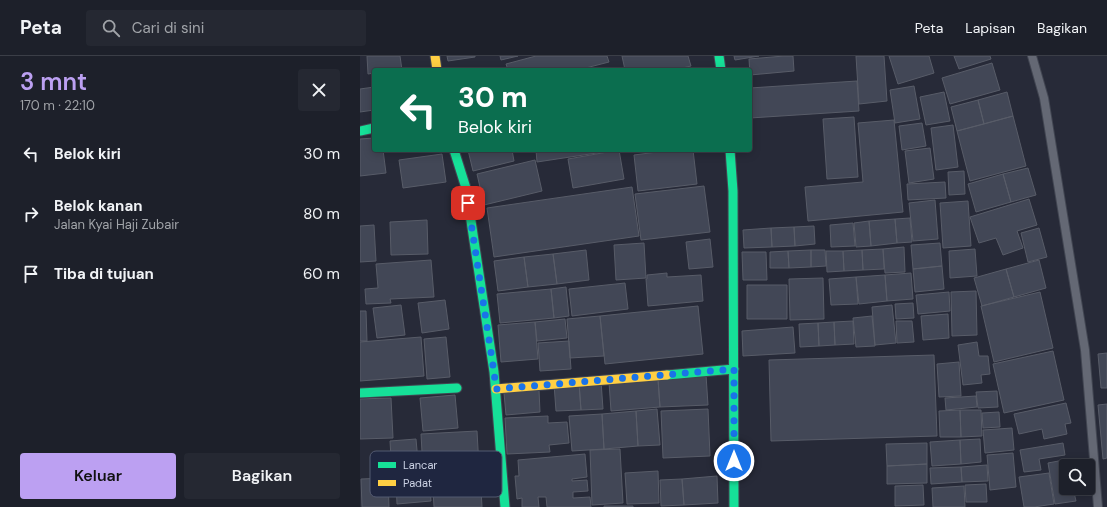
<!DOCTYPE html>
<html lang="id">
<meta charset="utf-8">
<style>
body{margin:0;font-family:"DM Sans",sans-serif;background:#252832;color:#f1f3f6;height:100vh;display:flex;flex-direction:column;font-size:15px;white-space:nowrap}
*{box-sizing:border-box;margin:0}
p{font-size:13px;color:#a0a3a8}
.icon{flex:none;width:22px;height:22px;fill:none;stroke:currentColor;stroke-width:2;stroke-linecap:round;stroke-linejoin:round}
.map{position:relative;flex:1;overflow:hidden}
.details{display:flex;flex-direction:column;background:#1d202a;width:360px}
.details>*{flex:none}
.banner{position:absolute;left:12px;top:12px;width:380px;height:84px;border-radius:4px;box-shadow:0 2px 10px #0003,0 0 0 1px #3b3e47;background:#0b6e4f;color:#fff;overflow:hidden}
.controls{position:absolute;left:699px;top:403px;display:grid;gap:8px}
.controls a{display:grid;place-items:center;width:36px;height:36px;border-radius:4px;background:#1d202a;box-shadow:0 2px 10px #0003,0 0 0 1px #3b3e47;font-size:20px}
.pin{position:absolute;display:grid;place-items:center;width:34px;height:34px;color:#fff;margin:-17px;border-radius:8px;box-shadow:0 2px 6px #0006}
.me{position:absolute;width:44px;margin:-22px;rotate:0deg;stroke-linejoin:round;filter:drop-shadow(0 0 3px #0008)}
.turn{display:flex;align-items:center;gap:14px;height:84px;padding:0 20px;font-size:18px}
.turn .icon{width:52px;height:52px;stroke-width:2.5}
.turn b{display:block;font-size:28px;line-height:34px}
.round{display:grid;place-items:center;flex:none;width:42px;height:42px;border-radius:4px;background:#252832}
.headline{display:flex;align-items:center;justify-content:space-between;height:68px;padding:0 20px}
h1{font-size:24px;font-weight:600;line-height:30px;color:#bca0f2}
.primary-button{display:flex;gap:8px;margin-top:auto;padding:8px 20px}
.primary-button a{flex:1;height:46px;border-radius:4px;background:#bca0f2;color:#111;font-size:16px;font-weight:600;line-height:46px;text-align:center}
.primary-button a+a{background:#252832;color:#f1f3f6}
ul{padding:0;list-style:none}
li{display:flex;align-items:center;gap:12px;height:60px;padding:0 20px}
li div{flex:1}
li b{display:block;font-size:15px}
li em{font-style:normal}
header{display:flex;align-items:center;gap:24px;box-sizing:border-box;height:56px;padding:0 20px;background:#1d202a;border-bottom:1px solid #3b3e47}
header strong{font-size:19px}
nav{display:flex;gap:22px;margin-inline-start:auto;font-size:14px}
.search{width:280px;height:36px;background:#252832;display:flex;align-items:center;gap:10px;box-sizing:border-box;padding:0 14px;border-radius:4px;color:#a0a3a8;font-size:15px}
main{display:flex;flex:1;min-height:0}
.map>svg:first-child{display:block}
.building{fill:#424756;stroke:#585c68}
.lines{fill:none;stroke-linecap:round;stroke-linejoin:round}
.lane-casing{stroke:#424652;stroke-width:10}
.fast-casing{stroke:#424652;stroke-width:11}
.slow-casing{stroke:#424652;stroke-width:11}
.lane{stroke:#646874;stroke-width:8}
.fast{stroke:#16e098;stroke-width:9}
.slow{stroke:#ffcf43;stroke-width:9}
.route{stroke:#1a73e8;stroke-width:7;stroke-dasharray:0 12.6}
.key{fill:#1f2640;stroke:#535a71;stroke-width:1}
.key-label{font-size:11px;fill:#ccd2e4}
</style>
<header>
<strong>Peta</strong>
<div class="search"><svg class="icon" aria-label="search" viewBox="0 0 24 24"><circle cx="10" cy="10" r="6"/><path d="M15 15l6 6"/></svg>Cari di sini</div>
<nav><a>Peta</a><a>Lapisan</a><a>Bagikan</a></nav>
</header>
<main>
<section class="details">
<div class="headline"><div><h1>3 mnt</h1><p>170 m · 22:10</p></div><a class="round"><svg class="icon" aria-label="close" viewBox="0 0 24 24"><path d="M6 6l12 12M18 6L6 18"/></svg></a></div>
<ul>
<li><svg class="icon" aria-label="left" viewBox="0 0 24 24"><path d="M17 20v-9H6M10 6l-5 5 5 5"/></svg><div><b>Belok kiri</b></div><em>30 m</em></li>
<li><svg class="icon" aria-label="right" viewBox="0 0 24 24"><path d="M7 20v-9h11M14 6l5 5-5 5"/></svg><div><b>Belok kanan</b><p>Jalan Kyai Haji Zubair</p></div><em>80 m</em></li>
<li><svg class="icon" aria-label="arrive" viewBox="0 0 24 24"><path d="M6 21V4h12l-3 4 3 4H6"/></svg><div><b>Tiba di tujuan</b></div><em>60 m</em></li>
</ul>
<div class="primary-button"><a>Keluar</a><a>Bagikan</a></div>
</section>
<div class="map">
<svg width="747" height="451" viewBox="0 0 747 451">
<rect width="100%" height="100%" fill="#272a38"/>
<path class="building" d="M7,0H40L42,14H14V17L8,18Z
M87,0H115V1L88,5Z
M140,0H158L141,4Z
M176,0H247L249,6L218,14H148L146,8Z
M262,0H328L331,10L314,14H265Z
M374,0H399L375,4Z
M424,0H433L434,15L390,19L389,3Z
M496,0H524L527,45L499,48Z
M529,0H569L574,17L538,28Z
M594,0H630L631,3L599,13Z
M632,7L640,34L590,48L582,22Z
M497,25L499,55L390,62V32Z
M554,30L560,63L535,67L530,34Z
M14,31V54L0,56V33Z
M584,36L590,65L566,69L560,41Z
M647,36L653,60L624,68L618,44Z
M618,44L624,68L597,75L591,51Z
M653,60L666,110L610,125L597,75Z
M494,61L498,121L467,123L463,63Z
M534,64L543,156L448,165L445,131L503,126L498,67Z
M562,67L566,90L542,94L539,70Z
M593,69L598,111L576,114L571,72Z
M14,82V94H23L26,117L0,120V83Z
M570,92L574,123L549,127L545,95Z
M108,94H152L154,105L113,115Z
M176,94H250V95L177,106Z
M259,94L264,123L213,132L208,103Z
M313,94H333L337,128L278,135L274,99Z
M82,98L86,126L43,132L39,104Z
M175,104L182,135L124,149L117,118Z
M668,112L676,139L651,146L643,118Z
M604,115L605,138L589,139L588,116Z
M643,118L651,146L616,156L608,128Z
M585,126L586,142L548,144L547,128Z
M344,130L350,176L281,184L275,138Z
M272,131L279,180L134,201L127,152Z
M669,143L677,169L657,175L663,192L643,199L636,182L619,187L610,161Z
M575,144L578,183L553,185L549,147Z
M608,145L611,190L583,192L580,147Z
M550,162L552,186L537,187L535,163Z
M535,163L537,187L511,190L509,165Z
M67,164L68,198L31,199L30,166Z
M509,165L511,190L496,191L494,167Z
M493,167L495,190L471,191L470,169Z
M14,169L16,205L0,206V170Z
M454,170L455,188L435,190L434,171Z
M434,171L435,190L412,191L411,172Z
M411,172L412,191L384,192L383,174Z
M679,172L687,201L668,206L661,177Z
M350,183L353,211L329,213L326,186Z
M284,187L286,222L256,224L254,189Z
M580,187L582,210L553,213L551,189Z
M544,191L545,216L525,217L523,193Z
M523,193L524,213L503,214L502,194Z
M615,193L617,220L590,222L589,195Z
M226,194L229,224L197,228L193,198Z
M451,194H465L466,210L451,211Z
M451,194V211L429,212L428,195Z
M502,194L503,214L484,215L483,195Z
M428,195L429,212H410V196Z
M466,195H483L484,215L467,216Z
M382,196H406L407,224H383Z
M193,198L197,228L168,231L164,201Z
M164,201L168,231L138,235L134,205Z
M71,204L74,241L30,243L31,247L6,248L5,233L18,232L16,208Z
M679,204L686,232L654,241L646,213Z
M582,210L584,233L555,236L553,213Z
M646,213L654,241L622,250L614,222Z
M307,217V221L341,219L343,245L288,250L286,223H287V219Z
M551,217L553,243L527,245L525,219Z
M525,219L527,245L499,248L496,221Z
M496,221L498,248L471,249L469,223Z
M463,222L464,263L430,264L429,223Z
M265,227L268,253L212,260L209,233Z
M387,229H427V263H387Z
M206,231L209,260L194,262L191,233Z
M191,233L194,262L140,267L137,238Z
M616,235L617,279L592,280L591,236Z
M589,236L590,255L558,258L556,239Z
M680,236L693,292L634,306L621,250Z
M85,244L89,273L62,277L58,247Z
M553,247L554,262L536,263L535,248Z
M41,249L45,279L17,282L13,252Z
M532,249L536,287L515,289L512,251Z
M338,250L343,298L245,308L240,260Z
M0,255H6L7,285H0Z
M588,258L589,282L563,284L561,260Z
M240,260L244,300L210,302L207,263Z
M512,260L515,290L496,291L493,262Z
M205,263L207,282L177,285L175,266Z
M493,265L494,288L475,289L474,266Z
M536,265H552L554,286L537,287Z
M175,266L178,303L141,306L138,269Z
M474,266L475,289L459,290L458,267Z
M458,267L459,290L440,291L439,268Z
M433,271L435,297L383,300L382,275Z
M61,281L64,320L0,325V286Z
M86,281L90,321L67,323L64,283Z
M209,285L211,313L180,315L178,287Z
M617,286L619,300H628L630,318L621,319L622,327L603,329L598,289Z
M693,295L704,344L644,357L633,308Z
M747,297V332H741L738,298Z
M574,299L577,380L411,385L409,304Z
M599,306L601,340L579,341L577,308Z
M346,319L348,349L300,351L298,323Z
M298,323L300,351L251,355L249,326Z
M241,325L243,353L221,354L219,327Z
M219,327L221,354L196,355L194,328Z
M179,334L180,356L146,359L144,337Z
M637,335L638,351L618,352L616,336Z
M95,339L98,372L63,375L60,342Z
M616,340L617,351L586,354L585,342Z
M31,342L33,382L0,383V343Z
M706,347L711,367L705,368L707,378L684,383L682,373L659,378L654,358Z
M747,348V402L743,403L738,349Z
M297,353L300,389L278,390L276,355Z
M348,353L350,400L303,402L301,355Z
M600,354H621L622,380L601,381Z
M600,354L601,381H580L579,355Z
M276,355L278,390L244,393L242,358Z
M639,356L640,371L623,372L622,357Z
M242,358L244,393L212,395L209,360Z
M188,360V367L207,366L209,387L189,389L190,396L147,398L145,362Z
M652,372L654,394L625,397L623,374Z
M117,375L119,411L63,414L61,378Z
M56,383L59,417L32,418L30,385Z
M620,383L621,406L601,408L600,384Z
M600,384L601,408L572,410L570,386Z
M567,387V408L527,410L526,388Z
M703,387L705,399L679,403L681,414L664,416L660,394Z
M260,393L263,447L232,449L230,394Z
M653,397L656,431L630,434L627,399Z
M225,398L227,421L212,423V425L227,424L228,435L213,436V442L230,441L231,451H187L186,441H178L179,451H162V442L157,443L155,420H159L158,404Z
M709,403L710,410H706V432H713L716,445L695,448L688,407Z
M567,408V427L527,428V410Z
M627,409L628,425L602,426L601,411Z
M601,411L602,426L571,428L570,412Z
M120,415L122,451H74L72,418Z
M298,415L299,447L267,448L265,417Z
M689,417L694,448L674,451H664L659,421Z
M357,420L358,447L324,449L322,423Z
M28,422L29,451H2L1,423Z
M69,423L71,445L37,448L36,425Z
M322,423L324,449L301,450L300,424Z
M626,428L627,446H606L605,429Z
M563,429L564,449L535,450V430Z
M604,430L605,451H573L572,432Z
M244,450H273V451H244Z"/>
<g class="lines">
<g class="lane-casing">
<path id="lane" d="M672,0L684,42L725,294L738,451"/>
</g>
<g class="fast-casing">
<path id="fast" d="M359,0L361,14
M0,75L14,72
M94,94L106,132L134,316L145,451
M370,94L373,135L374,451
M307,319L374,313
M0,337L97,332"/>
</g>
<g class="slow-casing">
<path id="slow" d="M75,0L77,14
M136,333L307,319"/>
</g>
<use href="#lane" class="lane"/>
<use href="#fast" class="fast"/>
<use href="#slow" class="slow"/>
</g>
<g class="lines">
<path class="route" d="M108,147L134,316L136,333L374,313V405"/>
</g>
<rect x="10" y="395" width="132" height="46" rx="6" class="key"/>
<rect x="18" y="406" width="18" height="6" fill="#16e098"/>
<rect x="18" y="424" width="18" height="6" fill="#ffcf43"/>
<g class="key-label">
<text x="43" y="413">Lancar</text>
<text x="43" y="431">Padat</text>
</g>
</svg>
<div class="controls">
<a><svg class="icon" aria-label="search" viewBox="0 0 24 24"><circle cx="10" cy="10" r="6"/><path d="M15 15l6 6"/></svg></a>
</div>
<div class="pin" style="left:108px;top:147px;background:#d93025"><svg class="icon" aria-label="arrive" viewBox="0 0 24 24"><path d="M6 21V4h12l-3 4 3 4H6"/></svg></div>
<svg class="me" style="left:374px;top:405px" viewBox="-20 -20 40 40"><circle r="17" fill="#1a73e8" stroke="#fff" stroke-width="3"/><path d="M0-11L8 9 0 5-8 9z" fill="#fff"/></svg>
<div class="banner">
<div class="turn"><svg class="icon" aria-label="left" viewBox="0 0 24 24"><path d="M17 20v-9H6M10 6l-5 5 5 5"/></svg><div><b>30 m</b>Belok kiri</div></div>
</div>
</div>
</main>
